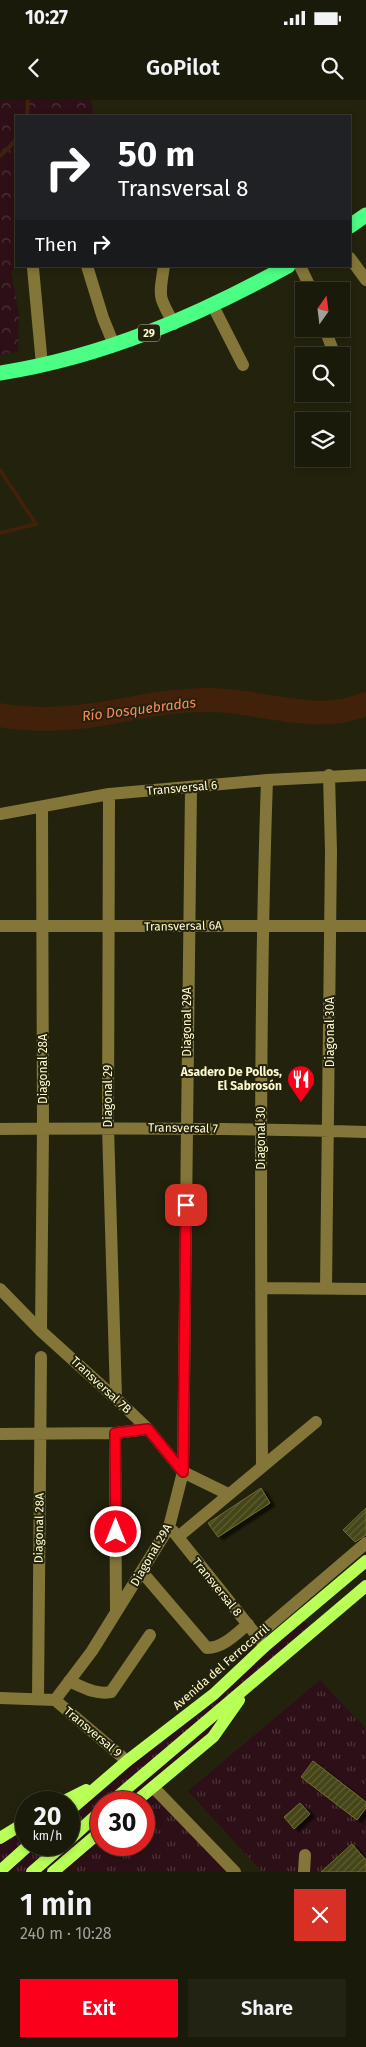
<!DOCTYPE html>
<meta charset="utf-8">
<style>
body{margin:0;font-family:"Fira Sans",sans-serif;background:#232313;color:#f1f3f6;height:100vh;display:flex;flex-direction:column;font-size:19px;white-space:nowrap}
*{box-sizing:border-box;margin:0}
p{font-size:16px;color:#9fa19c}
.icon{flex:none;width:28px;height:28px;fill:none;stroke:currentColor;stroke-width:2;stroke-linecap:round;stroke-linejoin:round}
.map{position:relative;height:1772px;overflow:hidden}
.panel{display:flex;flex-direction:column;background:#1a1a0a;flex:1}
.panel>*{flex:none}
.banner{position:absolute;left:15px;top:15px;width:336px;height:152px;border-radius:0px;box-shadow:0 2px 8px #0003,0 0 0 1px #38382b;background:#202124;color:#fff;overflow:hidden}
.needle{width:32px;rotate:14deg}
.controls{position:absolute;left:295px;top:182px;display:grid;gap:10px}
.controls a{display:grid;place-items:center;width:55px;height:55px;border-radius:0px;background:#1a1a0a;box-shadow:0 2px 8px #0003,0 0 0 1px #38382b;font-size:25px}
.speed{position:absolute;left:15px;top:1691px;display:flex;gap:10px;font-size:25px;font-weight:700;text-align:center}
.speed>*{display:grid;place-content:center;width:65px;height:65px;border-radius:50%;background:#1a1a0a;box-shadow:0 2px 8px #0003,0 0 0 1px #38382b;line-height:1}
.speed small{font-size:12px;font-weight:400}
.speed .limit{border:8px solid #d22;background:#fff;color:#111}
.pin{position:absolute;display:grid;place-items:center;width:42px;height:42px;color:#fff;margin:-21px;border-radius:10px;box-shadow:0 2px 8px #0006}
.me{position:absolute;width:55px;margin:-28px;rotate:0deg;stroke-linejoin:round;filter:drop-shadow(0 0 4px #0008)}
.turn{display:flex;align-items:center;gap:18px;height:105px;padding:0 20px;font-size:22px}
.turn .icon{width:65px;height:65px;stroke-width:2.5}
.turn b{display:block;font-size:35px;line-height:42px}
.then{display:flex;align-items:center;height:48px;padding:0 20px;background:#0003;gap:10px;font-size:19px}
.round{display:grid;place-items:center;flex:none;width:52px;height:52px;border-radius:0px;background:#232313}
.headline{display:flex;align-items:center;justify-content:space-between;height:85px;padding:0 20px}
h1{font-size:30px;font-weight:600;line-height:38px}
.action{display:flex;gap:10px;margin-top:auto;padding:10px 20px}
.action a{flex:1;height:58px;border-radius:0px;background:#fa001a;color:#fff;font-size:20px;font-weight:600;line-height:58px;text-align:center}
.action a+a{background:#232313;color:#f1f3f6}
.status{display:flex;justify-content:space-between;align-items:center;height:35px;padding:0 25px;background:#1a1a0a;direction:ltr}
.status svg{height:14px;fill:currentColor}
header{display:flex;justify-content:space-between;align-items:center;height:65px;padding:0 20px;background:#1a1a0a;font-size:22px;font-weight:600}
.map>svg:first-child{display:block}
.grass{fill:url(#grass-tufts);fill-rule:evenodd}
.forest{fill:url(#forest-crowns)}
.lines{fill:none;stroke-linecap:round;stroke-linejoin:round}
.stream{stroke:#412109;stroke-width:4}
.river{stroke:#412109;stroke-width:24}
.building{fill:url(#building-hatch);stroke:#71702b;filter:url(#shadow)}
.minor{stroke:#837638;stroke-width:12}
.major{stroke:#b8ff56;stroke-width:12}
.highway{stroke:#4aff84;stroke-width:15}
.route-casing{stroke:#a20011;stroke-width:12}
.route{stroke:#fa001a;stroke-width:9}
.labels{text-anchor:middle;stroke-width:4;stroke-linejoin:round;paint-order:stroke}
.shield{fill:#23220d;stroke:#bdba95;stroke-width:1}
.shield-label{font-size:11px;font-weight:bold;fill:#fffbcf}
.street-label{font-size:12px;fill:#fffbcf;stroke:#23220d}
.poi-label{font-size:12px;font-weight:bold;fill:#fffbcf;stroke:#23220d;text-anchor:end}
.water-label{font-size:14px;font-style:italic;fill:#ff875d;stroke:#23220d}
</style>
<div class="status"><b>10:27</b><svg viewBox="0 0 49 12"><path d="M0 12V9h3v3zM5 12V6h3v6zM10 12V3h3v9zM15 12V0h3v12zM26 1h20v11H26zM47 4h2v5h-2z"/></svg></div>
<header><svg class="icon" aria-label="back" viewBox="0 0 24 24"><path d="M15 5l-7 7 7 7"/></svg>GoPilot<svg class="icon" aria-label="search" viewBox="0 0 24 24"><circle cx="10" cy="10" r="6"/><path d="M15 15l6 6"/></svg></header>
<div class="map">
<svg width="366" height="1772" viewBox="0 0 366 1772">
<defs>
<pattern id="grass-tufts" width="24" height="20" patternUnits="userSpaceOnUse" patternTransform="scale(1.25)"><rect width="24" height="20" fill="#2d1017"/><path d="M3 7l-1-3M5 7V3M7 7l1-3M15 17l-1-3M17 17v-4M19 17l1-3" fill="none" stroke="#4c3438"/></pattern>
<pattern id="forest-crowns" width="20" height="18" patternUnits="userSpaceOnUse" patternTransform="scale(1.25)"><rect width="20" height="18" fill="#2d1017"/><path d="M2 6a3 3 0 1 1 6 0M12 15a3 3 0 1 1 6 0" fill="none" stroke="#4c3438"/></pattern>
<pattern id="building-hatch" width="6" height="6" patternUnits="userSpaceOnUse" patternTransform="scale(1.25)"><rect width="6" height="6" fill="#444419"/><path d="M-1 1l2-2M0 6l6-6M5 7l2-2" fill="none" stroke="#606039"/></pattern>
<filter id="shadow"><feDropShadow dx="5" dy="3" stdDeviation="1" flood-color="#0009"/></filter>
</defs>
<rect width="100%" height="100%" fill="#23220d"/>
<path class="grass" d="M306,1522L308,1524L307,1529L249,1586L213,1637L153,1687L235,1772H0V1738L26,1722V1745H69V1702L110,1677L265,1546H275L300,1523ZM101,1702H144V1745H101Z
M320,1580L366,1629V1772H262L188,1691Z"/>
<path class="forest" d="M0,0H91L94,16H16V164L11,172L19,214L18,251L0,255Z"/>
<g class="lines">
<path class="stream" d="M27,16L28,0
M0,56L16,40
M0,370L36,424L0,433"/>
<path class="river" d="M0,615C29,620 59,620 87,616C131,610 167,599 212,600C264,601 315,625 366,604"/>
</g>
<path class="building" d="M261,1388L270,1403L218,1437L208,1423Z
M366,1408V1435L355,1442L343,1430Z
M313,1661L366,1702V1708L357,1720L301,1677Z
M300,1703L310,1714L294,1729L284,1717Z
M352,1744L366,1760V1772H321Z"/>
<g class="lines">
<path class="minor" d="M350,158L366,180
M87,166L103,218L114,245
M164,166C159,197 158,196 174,224
M300,166L312,191
M33,168L42,265
M213,206L243,265
M325,229L335,256
M109,694L108,1027L116,1297
M0,714L109,694L267,680L366,675
M0,826H366
M0,1029C122,1028 244,1028 366,1032
M261,1188L366,1189
M326,1188L331,751L329,675
M0,1189L41,1231L124,1306L148,1329L183,1372L228,1394
M41,1231L43,1029L42,707
M115,1333L116,1511
M0,1334L115,1333L148,1329
M262,1366C261,1137 259,908 267,680
M173,1431L265,1546
M178,1437L316,1322
M142,1472L207,1548C223,1548 236,1534 248,1524
M257,1536L366,1443
M69,1581C83,1587 95,1595 111,1592L150,1535
M0,1598L55,1600L127,1661
M38,1599L41,1257
M55,1600L92,1551L169,1427L183,1372L191,688
M153,1687L235,1772
M304,1772L305,1755"/>
<path class="major" d="M62,1702L86,1690
M111,1702L366,1486
M135,1702L213,1637L239,1600
M69,1711L127,1661L214,1594L265,1546L366,1461
M0,1738L26,1722
M69,1740L101,1711
M0,1771L29,1745
M32,1772L63,1745
M53,1772L101,1731"/>
<path class="highway" d="M350,126L366,115
M0,273C103,257 197,216 288,166"/>
</g>
<g class="lines">
<g class="route-casing">
<path id="route" d="M116,1432L115,1333L148,1329L183,1372L186,1105"/>
</g>
<use href="#route" class="route"/>
</g>
<defs>
<g id="restaurant-pin" transform="scale(1.4375)"><path d="M0 17L-7.5 6A9.5 9.5 0 1 1 7.5 6Z" fill="#fa001a" stroke="#23220d"/><path d="M-5-6h1v4h1v-4h1v4h1v-4h1v5L-1.5 .5V6h-2V.5L-5-1ZM5-6V6H3V1.5H1.5Q1.5-4 5-6Z" fill="#fff"/></g>
</defs>
<g fill-rule="evenodd">
<use href="#restaurant-pin" x="301" y="979"/>
</g>
<g class="labels">
<rect class="shield" x="138" y="224.5" width="22" height="17" rx="4"/>
<g class="shield-label">
<text x="149" y="237">29</text>
</g>
<g class="street-label">
<text transform="translate(182 688) rotate(-5)" y="4">Transversal 6</text>
<text transform="translate(183 826) rotate(-1)" y="4">Transversal 6A</text>
<text transform="translate(187 922) rotate(-90)" y="4">Diagonal 29A</text>
<text transform="translate(330 932) rotate(-90)" y="4">Diagonal 30A</text>
<text transform="translate(43 969) rotate(-90)" y="4">Diagonal 28A</text>
<text transform="translate(108 996) rotate(-90)" y="4">Diagonal 29</text>
<text transform="translate(183 1028) rotate(1)" y="4">Transversal 7</text>
<text transform="translate(261 1038) rotate(-90)" y="4">Diagonal 30</text>
<text transform="translate(101 1285) rotate(43)" y="4">Transversal 7B</text>
<text transform="translate(39 1428) rotate(-89)" y="4">Diagonal 28A</text>
<text transform="translate(151 1455) rotate(-60)" y="4">Diagonal 29A</text>
<text transform="translate(217 1487) rotate(51)" y="4">Transversal 8</text>
<text transform="translate(221 1567) rotate(-41)" y="4">Avenida del Ferrocarril</text>
<text transform="translate(93 1632) rotate(40)" y="4">Transversal 9</text>
</g>
<g class="poi-label">
<text x="282" y="976">Asadero De Pollos,<tspan x="282" dy="14">El Sabrosón</tspan></text>
</g>
<g class="water-label">
<text transform="translate(139 609) rotate(-7)" y="5">Río Dosquebradas</text>
</g>
</g>
</svg>
<div class="controls">
<a><svg class="needle" viewBox="-14 -14 28 28"><path d="M0-13l5 13h-10z" fill="#e53935"/><path d="M0 13l5-13h-10z" fill="#9fa19c"/></svg></a>
<a><svg class="icon" aria-label="search" viewBox="0 0 24 24"><circle cx="10" cy="10" r="6"/><path d="M15 15l6 6"/></svg></a>
<a><svg class="icon" aria-label="layers" viewBox="0 0 24 24"><path d="M12 4l9 5-9 5-9-5zM3 14l9 5 9-5"/></svg></a>
</div>
<div class="speed"><div>20<small>km/h</small></div><div class="limit">30</div></div>
<div class="pin" style="left:186px;top:1105px;background:#d93025"><svg class="icon" aria-label="arrive" viewBox="0 0 24 24"><path d="M6 21V4h12l-3 4 3 4H6"/></svg></div>
<svg class="me" style="left:116px;top:1432px" viewBox="-20 -20 40 40"><circle r="17" fill="#fa001a" stroke="#fff" stroke-width="3"/><path d="M0-11L8 9 0 5-8 9z" fill="#fff"/></svg>
<div class="banner">
<div class="turn"><svg class="icon" aria-label="right" viewBox="0 0 24 24"><path d="M7 20v-9h11M14 6l5 5-5 5"/></svg><div><b>50 m</b>Transversal 8</div></div>
<div class="then">Then<svg class="icon" aria-label="right" viewBox="0 0 24 24"><path d="M7 20v-9h11M14 6l5 5-5 5"/></svg></div>
</div>
</div>
<section class="panel">
<div class="headline"><div><h1>1 min</h1><p>240 m · 10:28</p></div><a class="round" style="background:#d93025;color:#fff"><svg class="icon" aria-label="close" viewBox="0 0 24 24"><path d="M6 6l12 12M18 6L6 18"/></svg></a></div>
<div class="action"><a>Exit</a><a>Share</a></div>
</section>
